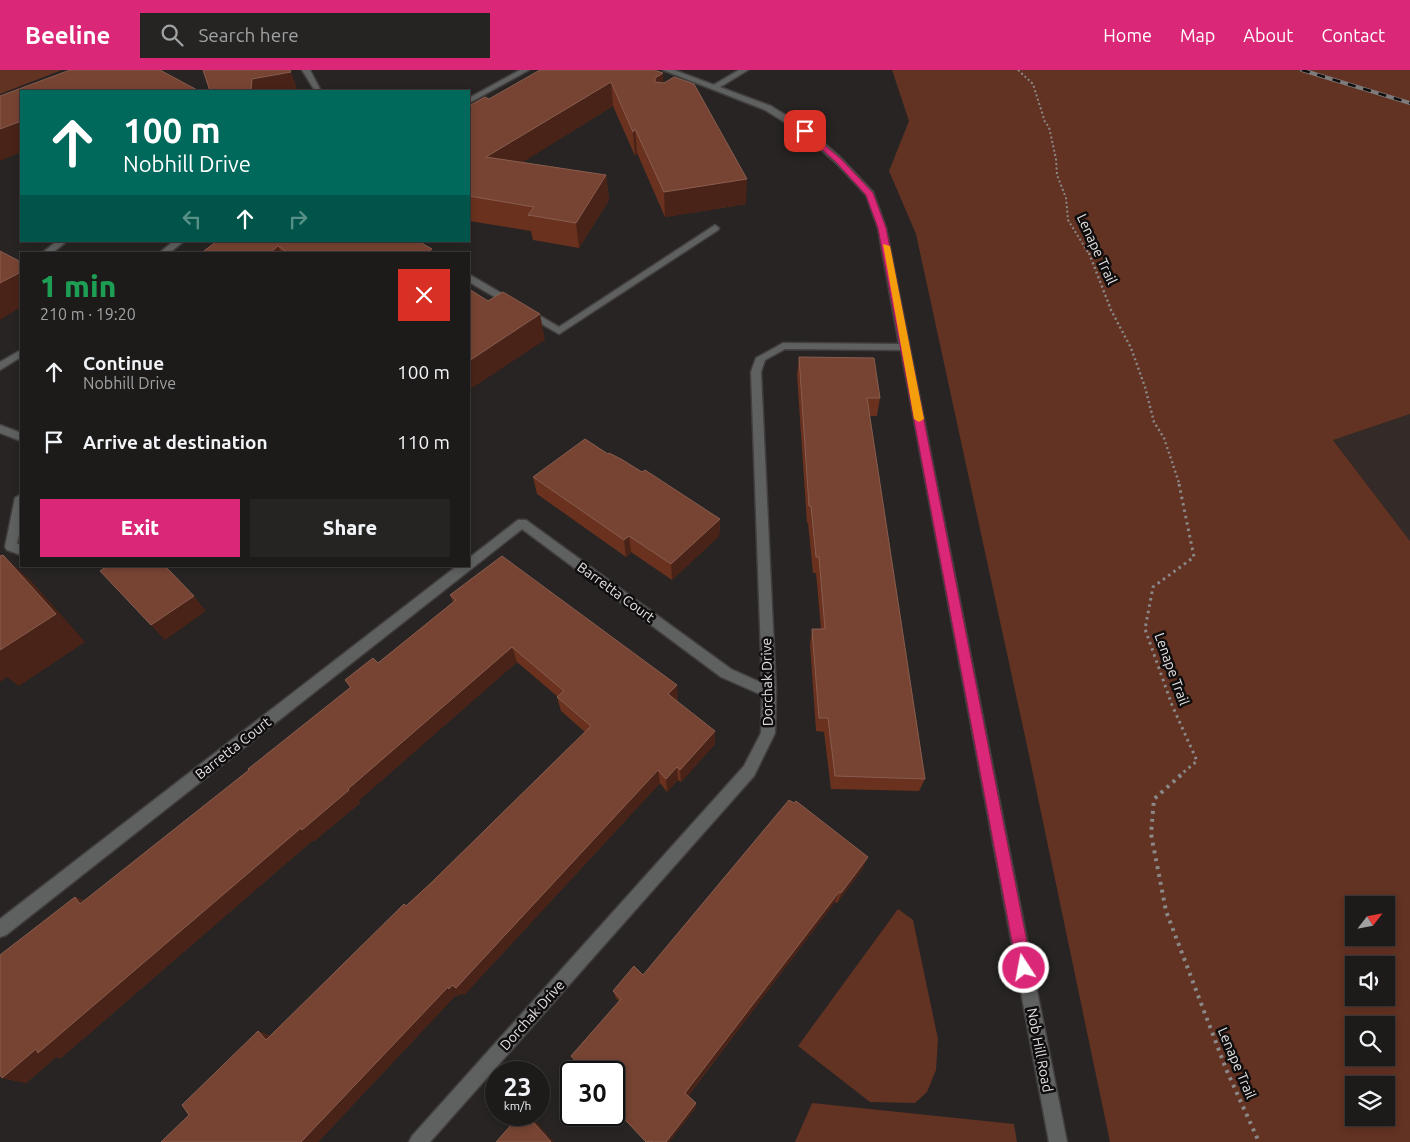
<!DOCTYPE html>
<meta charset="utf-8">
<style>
body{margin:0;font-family:Ubuntu,sans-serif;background:#252423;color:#f1f3f6;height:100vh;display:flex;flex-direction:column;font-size:19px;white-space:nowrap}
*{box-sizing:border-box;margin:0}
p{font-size:16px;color:#a0a1a2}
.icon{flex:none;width:28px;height:28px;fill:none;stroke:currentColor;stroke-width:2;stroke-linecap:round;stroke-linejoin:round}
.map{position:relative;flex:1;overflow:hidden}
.side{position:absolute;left:20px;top:182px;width:450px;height:315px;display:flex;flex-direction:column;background:#1d1b1a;border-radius:0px;box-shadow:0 2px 8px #0003,0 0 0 1px #3b3939}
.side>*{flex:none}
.top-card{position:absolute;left:20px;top:20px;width:450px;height:152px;border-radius:0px;box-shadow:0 2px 8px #0003,0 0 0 1px #3b3939;background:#00695c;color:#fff;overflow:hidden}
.needle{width:32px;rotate:58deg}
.buttons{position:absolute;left:1345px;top:826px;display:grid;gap:10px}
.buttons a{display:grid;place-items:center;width:50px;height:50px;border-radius:0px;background:#1d1b1a;box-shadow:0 2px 8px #0003,0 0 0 1px #3b3939;font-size:25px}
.speed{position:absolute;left:485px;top:991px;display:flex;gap:10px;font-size:25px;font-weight:700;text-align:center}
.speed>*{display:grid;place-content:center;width:65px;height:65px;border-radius:50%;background:#1d1b1a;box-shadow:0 2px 8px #0003,0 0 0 1px #3b3939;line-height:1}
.speed small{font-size:12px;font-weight:400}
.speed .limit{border:2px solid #111;border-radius:8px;background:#fff;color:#111}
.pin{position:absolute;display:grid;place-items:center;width:42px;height:42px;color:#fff;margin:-21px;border-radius:10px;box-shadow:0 2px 8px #0006}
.me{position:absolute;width:55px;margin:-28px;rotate:349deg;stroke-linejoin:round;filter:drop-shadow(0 0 4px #0008)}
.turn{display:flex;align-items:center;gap:18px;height:105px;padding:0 20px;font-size:22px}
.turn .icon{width:65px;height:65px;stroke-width:2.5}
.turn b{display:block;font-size:35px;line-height:42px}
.lanes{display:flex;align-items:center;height:48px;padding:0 20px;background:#0003;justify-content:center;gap:25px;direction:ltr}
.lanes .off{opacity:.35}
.round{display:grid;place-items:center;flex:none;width:52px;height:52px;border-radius:0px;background:#252423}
.head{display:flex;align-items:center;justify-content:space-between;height:85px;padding:0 20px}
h1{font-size:30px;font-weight:800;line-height:38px;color:#1e9e55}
.action{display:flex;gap:10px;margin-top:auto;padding:10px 20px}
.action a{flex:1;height:58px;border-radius:0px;background:#db2777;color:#fff;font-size:20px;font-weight:800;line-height:58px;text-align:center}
.action a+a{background:#252423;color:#f1f3f6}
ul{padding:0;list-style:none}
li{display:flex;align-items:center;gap:15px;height:70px;padding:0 20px}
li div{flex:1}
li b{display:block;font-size:19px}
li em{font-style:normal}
header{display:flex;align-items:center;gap:30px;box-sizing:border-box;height:70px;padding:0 25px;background:#db2777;color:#fff}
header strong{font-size:24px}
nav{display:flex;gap:28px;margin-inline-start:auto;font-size:18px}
.search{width:350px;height:45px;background:#252423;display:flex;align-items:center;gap:12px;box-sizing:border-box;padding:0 18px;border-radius:0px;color:#a0a1a2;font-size:19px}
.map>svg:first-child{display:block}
.built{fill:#342b28}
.green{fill:#623223;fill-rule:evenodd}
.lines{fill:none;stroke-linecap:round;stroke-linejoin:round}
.lane-casing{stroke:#423f3e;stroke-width:3}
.street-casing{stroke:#423f3e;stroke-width:3}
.path-far3{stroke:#8b8888;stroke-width:2;stroke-dasharray:2 2.5;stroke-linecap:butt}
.path-far2{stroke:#8b8888;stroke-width:2.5;stroke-dasharray:2 3;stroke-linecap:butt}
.path-far1{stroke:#8b8888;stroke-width:3;stroke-dasharray:2.5 4;stroke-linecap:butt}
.path{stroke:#8b8888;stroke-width:4;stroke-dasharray:3 5;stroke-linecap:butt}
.lane{fill:#5f6160;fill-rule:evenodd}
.street{fill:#5f6160;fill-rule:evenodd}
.rail-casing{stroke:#7e7b7b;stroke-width:4}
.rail{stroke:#0f0d0d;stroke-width:2.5;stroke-dasharray:8;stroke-linecap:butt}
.wall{fill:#69311e}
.shaded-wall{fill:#492317}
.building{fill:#743;stroke:#885d4f}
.route{fill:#db2777;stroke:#8e194d}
.slow{fill:#f59e0b}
.labels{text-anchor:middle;stroke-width:5;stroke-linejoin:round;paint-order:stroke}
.street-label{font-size:14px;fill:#e7e4e4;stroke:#0f0d0d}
</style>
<header>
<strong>Beeline</strong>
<div class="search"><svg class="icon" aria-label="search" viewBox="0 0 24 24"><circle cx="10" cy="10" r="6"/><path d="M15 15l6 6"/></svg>Search here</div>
<nav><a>Home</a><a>Map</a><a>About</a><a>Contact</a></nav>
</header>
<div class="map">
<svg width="1410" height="1072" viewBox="0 0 1410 1072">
<rect width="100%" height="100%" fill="#272423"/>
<path class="built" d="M1410,344V471L1333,369Z"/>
<path class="green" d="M0,0H62L0,24Z
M892,0H1410V344L1333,370L1410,471V1072H1110L1029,685L916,164L889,101L909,51ZM1354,835H1386V868H1354ZM1354,895H1386V928H1354ZM1354,955H1386V988H1354ZM1354,1015H1386V1048H1354Z
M898,839L913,850L938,969L936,1000L927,1022L915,1033L870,1032L798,976Z
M812,1033L1014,1054L1017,1072H795Z"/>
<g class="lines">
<g class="lane-casing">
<path id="lane" d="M302,0H310L321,21H315Z
M739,0H748L717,19L710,17Z
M715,155L719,158L718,160L559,264L469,212V205L472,206L559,257Z
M57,171H67L51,184H41Z
M0,355L21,363V371L0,363Z
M21,424V455L17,474L21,475V485L7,480L5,477L15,428Z"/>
</g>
<g class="street-casing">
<path id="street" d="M520,0H529L469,33V28Z
M663,0H674L771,36L808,59L841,88L873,122L886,158L1067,1072H1049L901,280L785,279L765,290L761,302L776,622L775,663L754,706L430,1072H409L412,1066L744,696L761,663L762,625L721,607L522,459L6,865L0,867V849L457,496H469V488L518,450H526L731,599L762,613L751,302L756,288L783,273L899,274L878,158L866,125L835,92L802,63L765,40Z
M174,171H184L168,184H158Z
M21,280V287L0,300V292Z"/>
</g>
<path class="path-far3" d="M1018,0L1033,14L1045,52L1049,57L1056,89L1057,105L1066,128L1068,150L1089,184"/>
<path class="path-far2" d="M1089,183L1111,240L1131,278L1145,317L1154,352L1164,368L1180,416"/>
<path class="path-far1" d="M1179,414L1194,487L1153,517L1145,559L1172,635L1197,691L1179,706"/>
<path class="path" d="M1181,705L1154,729L1151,764L1166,841L1226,999L1259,1072"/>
<use href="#lane" class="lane"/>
<use href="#street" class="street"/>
<g class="rail-casing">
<path id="rail" d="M1302,0L1410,33"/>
</g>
<use href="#rail" class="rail"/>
</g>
<path class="wall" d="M663,3V13L746,134L665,147L637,83L635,86L613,36L522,92L606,105L609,130L579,178L533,170L531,161L469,151V36L489,29Z
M217,171L432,179L433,184H200Z
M799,287L880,328L877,346H869L925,709L919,721L831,719L824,662L816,661L810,575L812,559H821L816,503H813L808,453H807L797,305Z
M608,384L642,402L720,449L719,466L672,510L631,482L626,487L537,424L533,407Z
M450,525L678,629L677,631L715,674L681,712L678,710L667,722L660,713L464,925L461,923L458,926L456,925L318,1072L189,1045L258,961L270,966L406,836L432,812L585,662L561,641L557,627H558L517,592L358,731L360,733L314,771L313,770L61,988L56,987L26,1013L2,1008L75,827L84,831L249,700L350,618L345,610L378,593L453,532Z
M863,798L837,833L835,832L688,1026L696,1037L669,1072H646L577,993L619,931L616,928L613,921L643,905Z"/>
<path class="shaded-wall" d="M291,2L298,21H251L252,9Z
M663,3L664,27L656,32L655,8Z
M611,12L613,36L491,112L486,87Z
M21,51V82L0,91V59Z
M635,59L637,83L635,86L633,62Z
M606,105L609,130L579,178L576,153Z
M747,109L746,134L665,147L664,122Z
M278,176L282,184H269Z
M432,179L433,184H423Z
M21,202V237L0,250V213Z
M540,244L545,270L469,320V291Z
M720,449L719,466L672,510L671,494Z
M629,466L631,482L626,487L624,470Z
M3,485L33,513L85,572L19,616L7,607L0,612V580Z
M194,526L206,541L165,570L151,555Z
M512,577L517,592L358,731L360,733L314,771L313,770L61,988L56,987L26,1013L2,1008L36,979L348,719Z
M677,615L678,629L669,638L668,624Z
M715,661V674L681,712L680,700Z
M677,697L678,710L667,722L666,709Z
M658,700L660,713L464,925L456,918Z
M868,787L863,798L837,833L841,823Z
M839,822L835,832L686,1028L685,1023Z
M75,827L94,837L80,834Z
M452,915L461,923L458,926L456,925L318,1072H301L448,917Z
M258,961L273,968L266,970Z
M696,1033V1037L669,1072H666Z
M527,1045H530L554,1072H551Z"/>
<path class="building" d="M70,0H160L199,21H21V51L0,59V26Z
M203,0H290L291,2L252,9L251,21H210Z
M540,0H654L663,3L655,8V12L664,13L674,7L694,14L747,109L664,122L635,59L633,62L611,12L486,87L606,105L576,153L528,145L534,137L469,126V36L485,27L489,29Z
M217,171H418L432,179L423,184H290L278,176L269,184H200Z
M0,181L21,192V202L0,213Z
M469,219L488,231L503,222L540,244L469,291Z
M799,287L874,288L880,328H867L925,709L835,706L828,648H819L812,559H825L819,487H816L811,436H809Z
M585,369L608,384L609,383L621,389L642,402L645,400L720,449L671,494L629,466L624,470L533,407Z
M3,485L56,544L0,580V486Z
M502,486L677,615L668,624L715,661L680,700L677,697L666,709L658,700L456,918L452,915L449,919L448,917L301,1072H161L189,1045L182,1035L258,961L266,970L404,834L406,836L432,812L591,656L557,627L564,621L512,577L348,719L349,720L302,760L301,758L38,983L36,979L2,1008L0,1005V885L75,827L80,834L249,700L248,699L351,617L345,610L373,588L378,593L456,530L450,525Z
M107,496H165L194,526L151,555L100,501Z
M789,730L794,733L796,731L868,787L841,823L839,822L685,1023L696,1033L666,1072H652L651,1071L646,1072L614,1038V1002H580L574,996L577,993L571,986L621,929L613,921L634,896L643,905Z
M520,1045H527L551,1072H496Z"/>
<path class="route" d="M805,59L841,89L873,123L886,158L1032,898L1030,904L1024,906L1019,904L1017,898L878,158L866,125L836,92L803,62L801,61Z"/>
<path class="slow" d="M883,174L890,176L924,349L919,352L914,349Z"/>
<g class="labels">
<g class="street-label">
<text transform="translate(1097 179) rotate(65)" y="5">Lenape Trail</text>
<text transform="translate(616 522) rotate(36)" y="5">Barretta Court</text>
<text transform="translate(1172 599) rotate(70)" y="5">Lenape Trail</text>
<text transform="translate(767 612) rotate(-91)" y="5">Dorchak Drive</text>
<text transform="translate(233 678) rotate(-38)" y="5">Barretta Court</text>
<text transform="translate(532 945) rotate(-48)" y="5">Dorchak Drive</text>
<text transform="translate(1040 980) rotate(79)" y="5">Nob Hill Road</text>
<text transform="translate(1237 993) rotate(67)" y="5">Lenape Trail</text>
</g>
</g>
</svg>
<div class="buttons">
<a><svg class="needle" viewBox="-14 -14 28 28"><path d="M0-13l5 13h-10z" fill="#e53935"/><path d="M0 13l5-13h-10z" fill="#a0a1a2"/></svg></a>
<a><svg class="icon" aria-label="sound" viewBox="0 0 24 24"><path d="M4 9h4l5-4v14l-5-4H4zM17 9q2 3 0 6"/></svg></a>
<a><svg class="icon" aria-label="search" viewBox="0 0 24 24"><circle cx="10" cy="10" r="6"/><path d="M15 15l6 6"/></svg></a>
<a><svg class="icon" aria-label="layers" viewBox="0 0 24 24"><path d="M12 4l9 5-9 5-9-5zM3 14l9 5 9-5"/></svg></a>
</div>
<div class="speed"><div>23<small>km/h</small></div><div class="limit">30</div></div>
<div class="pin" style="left:805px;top:61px;background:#d93025"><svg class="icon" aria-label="arrive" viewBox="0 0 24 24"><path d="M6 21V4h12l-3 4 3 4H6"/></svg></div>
<svg class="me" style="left:1024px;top:898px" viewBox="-20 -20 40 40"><circle r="17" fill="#db2777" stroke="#fff" stroke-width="3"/><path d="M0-11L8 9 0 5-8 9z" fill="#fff"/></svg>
<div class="top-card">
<div class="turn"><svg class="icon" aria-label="ahead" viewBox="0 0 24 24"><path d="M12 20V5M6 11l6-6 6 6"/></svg><div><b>100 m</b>Nobhill Drive</div></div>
<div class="lanes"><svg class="icon off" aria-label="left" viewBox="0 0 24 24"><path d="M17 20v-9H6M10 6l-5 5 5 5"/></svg><svg class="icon" aria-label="ahead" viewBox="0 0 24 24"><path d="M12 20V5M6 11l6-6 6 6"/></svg><svg class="icon off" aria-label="right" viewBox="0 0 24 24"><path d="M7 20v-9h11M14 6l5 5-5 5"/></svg></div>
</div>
<section class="side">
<div class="head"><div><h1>1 min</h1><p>210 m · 19:20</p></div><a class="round" style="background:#d93025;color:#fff"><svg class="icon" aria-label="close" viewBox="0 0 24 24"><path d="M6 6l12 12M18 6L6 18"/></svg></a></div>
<ul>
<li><svg class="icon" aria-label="ahead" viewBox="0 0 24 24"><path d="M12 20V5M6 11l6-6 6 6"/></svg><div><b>Continue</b><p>Nobhill Drive</p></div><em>100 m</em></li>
<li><svg class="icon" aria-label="arrive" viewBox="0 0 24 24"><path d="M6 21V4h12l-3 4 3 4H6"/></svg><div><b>Arrive at destination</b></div><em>110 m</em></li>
</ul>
<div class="action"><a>Exit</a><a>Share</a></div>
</section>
</div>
